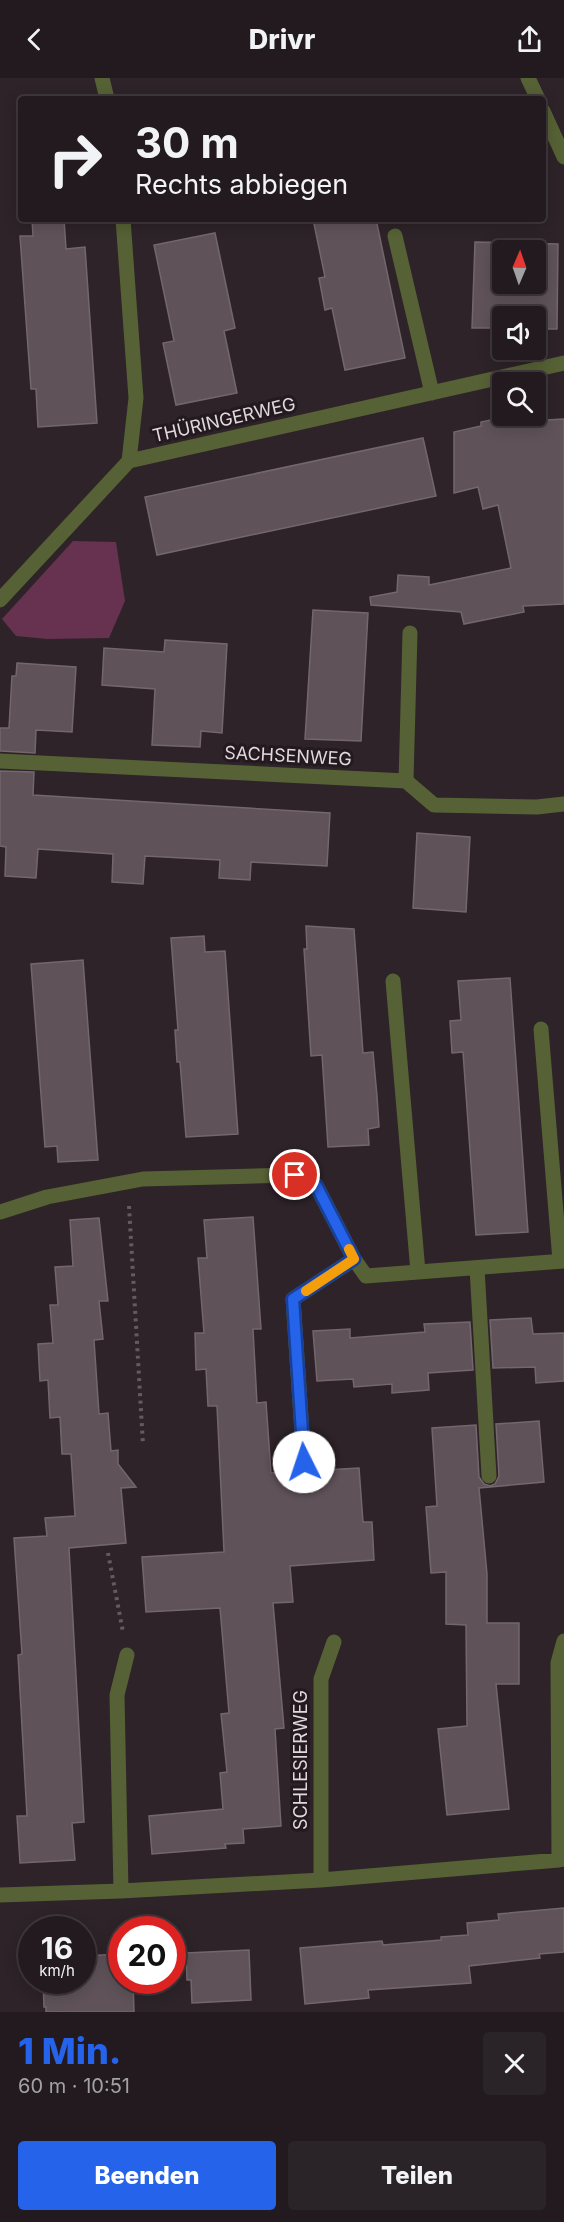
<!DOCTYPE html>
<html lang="de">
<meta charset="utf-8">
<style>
body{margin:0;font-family:Inter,sans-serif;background:#2a2327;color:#f1f3f6;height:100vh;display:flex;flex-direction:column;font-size:22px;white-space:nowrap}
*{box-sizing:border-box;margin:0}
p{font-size:20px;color:#a2a1a4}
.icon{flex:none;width:33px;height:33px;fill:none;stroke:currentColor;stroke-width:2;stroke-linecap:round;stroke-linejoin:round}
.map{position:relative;height:1934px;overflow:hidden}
.details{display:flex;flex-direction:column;background:#221a1e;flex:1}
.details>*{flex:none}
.top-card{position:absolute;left:18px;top:18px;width:528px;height:126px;border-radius:6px;box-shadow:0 3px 15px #0003,0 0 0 2px #3f383c;background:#221a1e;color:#f1f3f6;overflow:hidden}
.needle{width:39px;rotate:2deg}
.fabs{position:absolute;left:492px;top:162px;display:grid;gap:12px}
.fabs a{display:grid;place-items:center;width:54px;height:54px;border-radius:6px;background:#221a1e;box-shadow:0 3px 15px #0003,0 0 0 2px #3f383c;font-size:30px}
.speed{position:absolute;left:18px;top:1838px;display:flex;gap:12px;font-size:30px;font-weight:700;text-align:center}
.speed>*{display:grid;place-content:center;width:78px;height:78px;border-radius:50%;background:#221a1e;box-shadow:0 3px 15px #0003,0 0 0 2px #3f383c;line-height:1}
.speed small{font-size:15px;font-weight:400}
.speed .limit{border:9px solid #d22;background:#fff;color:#111}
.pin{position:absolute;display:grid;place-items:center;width:51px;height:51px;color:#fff;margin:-26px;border:3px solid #fff;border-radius:50%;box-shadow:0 2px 6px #0007}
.me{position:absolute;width:66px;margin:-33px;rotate:356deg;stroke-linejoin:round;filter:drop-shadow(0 0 4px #0008)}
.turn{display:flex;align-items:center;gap:21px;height:126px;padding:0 18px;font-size:27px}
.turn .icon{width:78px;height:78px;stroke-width:2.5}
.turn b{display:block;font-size:42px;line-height:51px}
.round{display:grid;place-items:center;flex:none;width:63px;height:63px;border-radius:6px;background:#2a2327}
.head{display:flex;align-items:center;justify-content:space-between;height:102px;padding:0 18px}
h1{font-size:36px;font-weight:800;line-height:45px;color:#2563eb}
.button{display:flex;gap:12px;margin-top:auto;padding:12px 18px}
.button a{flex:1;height:69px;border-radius:6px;background:#2563eb;color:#fff;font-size:24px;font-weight:800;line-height:69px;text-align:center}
.button a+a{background:#2a2327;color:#f1f3f6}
header{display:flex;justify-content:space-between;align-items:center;height:78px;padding:0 18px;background:#221a1e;font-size:27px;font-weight:800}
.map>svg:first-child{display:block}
.green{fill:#66324f}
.building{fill:#5f5359;stroke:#73676d;stroke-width:1.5;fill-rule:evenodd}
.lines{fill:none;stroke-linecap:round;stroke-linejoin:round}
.path{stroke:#645b60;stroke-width:4;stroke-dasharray:3 4.5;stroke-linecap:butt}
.minor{stroke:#566135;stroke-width:15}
.route-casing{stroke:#184099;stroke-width:15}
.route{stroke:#2563eb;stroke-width:10}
.slow{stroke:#f59e0b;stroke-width:10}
.labels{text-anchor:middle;stroke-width:6;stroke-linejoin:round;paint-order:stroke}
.street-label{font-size:18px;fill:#dfd8dc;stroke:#23191e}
</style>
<header><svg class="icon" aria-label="back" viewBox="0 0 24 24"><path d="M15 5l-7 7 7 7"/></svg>Drivr<svg class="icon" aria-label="share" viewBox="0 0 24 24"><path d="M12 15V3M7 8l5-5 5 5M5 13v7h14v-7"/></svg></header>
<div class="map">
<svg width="564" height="1934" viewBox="0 0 564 1934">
<rect width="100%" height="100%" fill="#2d2328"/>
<path class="green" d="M73,463L116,464L125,523L109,560L47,561L16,558L2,541Z"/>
<path class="building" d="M32,141H64L66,171L85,169L97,345L38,349L36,311H31L20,158H33Z
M313,141H376L405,280L345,292L332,230L325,232L319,200L325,199Z
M215,155L235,250L224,253L237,315L176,327L163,265L174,263L154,167Z
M475,164L558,166L557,251H536V238H502V250H472ZM502,172H536V206H502Z
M509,338L511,344L564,341V526L523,528L524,534L464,546L461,534L371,527L370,519L397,514L398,497L429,499V507L511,490L498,427L483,431L478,409L454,415V354L481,348V344Z
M423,360L436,418L157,477L145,419Z
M313,532L368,535L361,663L305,661Z
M165,562L227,566L222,655L201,653L200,669L152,667L155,611L102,607L104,570L164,574Z
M17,585L76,589L72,654L36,652L35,675L0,673V650H9L12,598H16Z
M0,693L34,694L33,717L330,735L327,788L251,784L250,802L219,800L220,782L145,778L143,806L112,804L113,776L38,771L36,800L5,798L6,769L0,768Z
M417,755L470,759L466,834L413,830Z
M306,848L354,851L363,975L373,974L377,1018L379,1049L368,1051L369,1067L328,1069L322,977L311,978L304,871H307Z
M204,858L205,874L225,873L238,1056L186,1059L180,984H177L175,952H178L171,860Z
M83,882L98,1082L58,1084L57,1068L45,1069L31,886Z
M510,900L528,1154L476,1157L463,974L452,975L450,943L461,942L458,903Z
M253,1139L261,1251H253L257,1325L266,1324L271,1395L359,1390L363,1444H372L374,1482L290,1488L293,1524L273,1525L284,1650L275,1651L281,1748L243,1751L244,1765L225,1766L226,1770L152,1776L149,1738L223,1731L220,1695L227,1694L221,1636L229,1635L220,1530L146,1534L142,1479L224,1474L217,1328H208L206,1291L196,1292L195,1255H204L198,1180H207L204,1142Z
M99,1140L108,1223H99L103,1261L94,1262L99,1336L108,1335L111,1373L118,1372V1386L136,1409L121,1410L126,1465L69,1470L84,1744L72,1745L75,1782L20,1785L17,1738H27L18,1577L22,1576L14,1460L47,1458L45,1440L75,1438L71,1376H62L60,1339L50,1340L48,1302L40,1303L38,1266L53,1265L50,1227H58L55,1189L73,1188L70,1142Z
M531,1240L533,1256L564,1255V1303L536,1305L535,1289L493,1290L490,1242Z
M470,1244L473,1292L428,1295L429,1312L392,1315V1306L354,1309L353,1301L317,1303L313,1253L350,1251V1260L425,1254L424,1246Z
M539,1343L544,1404L479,1410L487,1496V1545H519V1606H496L509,1731L447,1737L438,1651L467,1648L466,1547L446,1546V1494L431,1495L426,1429L437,1428L432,1350L476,1347L479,1399L484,1406L490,1408L495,1406L499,1398L496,1346Z
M564,1830V1874L539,1876L540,1880L469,1888L471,1905L368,1912L369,1920L305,1926L300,1870L382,1863L383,1867L441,1862V1859L468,1857L467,1845L499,1842L498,1836Z
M249,1872L251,1922L192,1925L191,1902H187L186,1875Z
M122,1876V1902H133L134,1934H46V1929H44L43,1902H82V1878Z"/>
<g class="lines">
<path class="path" d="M129,1128L143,1367
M108,1475L123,1554"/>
<path class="minor" d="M102,0L107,21
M528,0L538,21
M543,33L564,79
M123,141L136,320L129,383L564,285
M395,158L432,315
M0,522L129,383
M0,683L406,703L434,727L537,729L564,726
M406,703L410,555
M393,903L418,1194
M541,951L560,1183
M0,1134L47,1119L143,1101L295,1097L316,1107L354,1181L366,1198L564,1183
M477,1190L489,1398
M304,1384L293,1221L354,1181
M564,1563L558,1585L559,1782L564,1781
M127,1577L117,1617L121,1813L321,1802L559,1782
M321,1802V1601L334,1564
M0,1817L121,1813"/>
</g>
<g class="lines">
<g class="route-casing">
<path id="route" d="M295,1097L316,1107L354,1181L293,1221L304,1384"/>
</g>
<use href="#route" class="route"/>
<path class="slow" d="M306,1213L354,1181L349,1171"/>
</g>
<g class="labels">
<g class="street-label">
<text transform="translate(224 342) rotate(-13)" y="6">THÜRINGERWEG</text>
<text transform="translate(288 678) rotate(3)" y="6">SACHSENWEG</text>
<text transform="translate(301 1682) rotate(-90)" y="6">SCHLESIERWEG</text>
</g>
</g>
</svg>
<div class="fabs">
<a><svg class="needle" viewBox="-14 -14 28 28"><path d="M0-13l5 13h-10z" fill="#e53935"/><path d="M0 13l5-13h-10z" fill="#a2a1a4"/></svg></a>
<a><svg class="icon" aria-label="sound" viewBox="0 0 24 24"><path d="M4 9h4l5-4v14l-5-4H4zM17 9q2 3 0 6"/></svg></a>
<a><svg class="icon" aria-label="search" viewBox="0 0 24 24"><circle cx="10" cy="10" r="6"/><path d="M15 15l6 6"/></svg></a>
</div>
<div class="speed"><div>16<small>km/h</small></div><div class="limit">20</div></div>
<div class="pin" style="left:295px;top:1097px;background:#d93025"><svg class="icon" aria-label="arrive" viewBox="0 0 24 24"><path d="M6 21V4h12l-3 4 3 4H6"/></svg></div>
<svg class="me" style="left:304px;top:1384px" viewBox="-20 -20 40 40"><circle r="19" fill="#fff"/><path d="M0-13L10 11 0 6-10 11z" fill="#2563eb"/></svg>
<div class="top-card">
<div class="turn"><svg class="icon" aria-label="right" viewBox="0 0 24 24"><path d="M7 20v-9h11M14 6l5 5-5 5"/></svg><div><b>30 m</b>Rechts abbiegen</div></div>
</div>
</div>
<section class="details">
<div class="head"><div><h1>1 Min.</h1><p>60 m · 10:51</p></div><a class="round"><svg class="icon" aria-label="close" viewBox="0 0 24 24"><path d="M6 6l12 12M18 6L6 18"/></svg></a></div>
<div class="button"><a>Beenden</a><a>Teilen</a></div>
</section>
